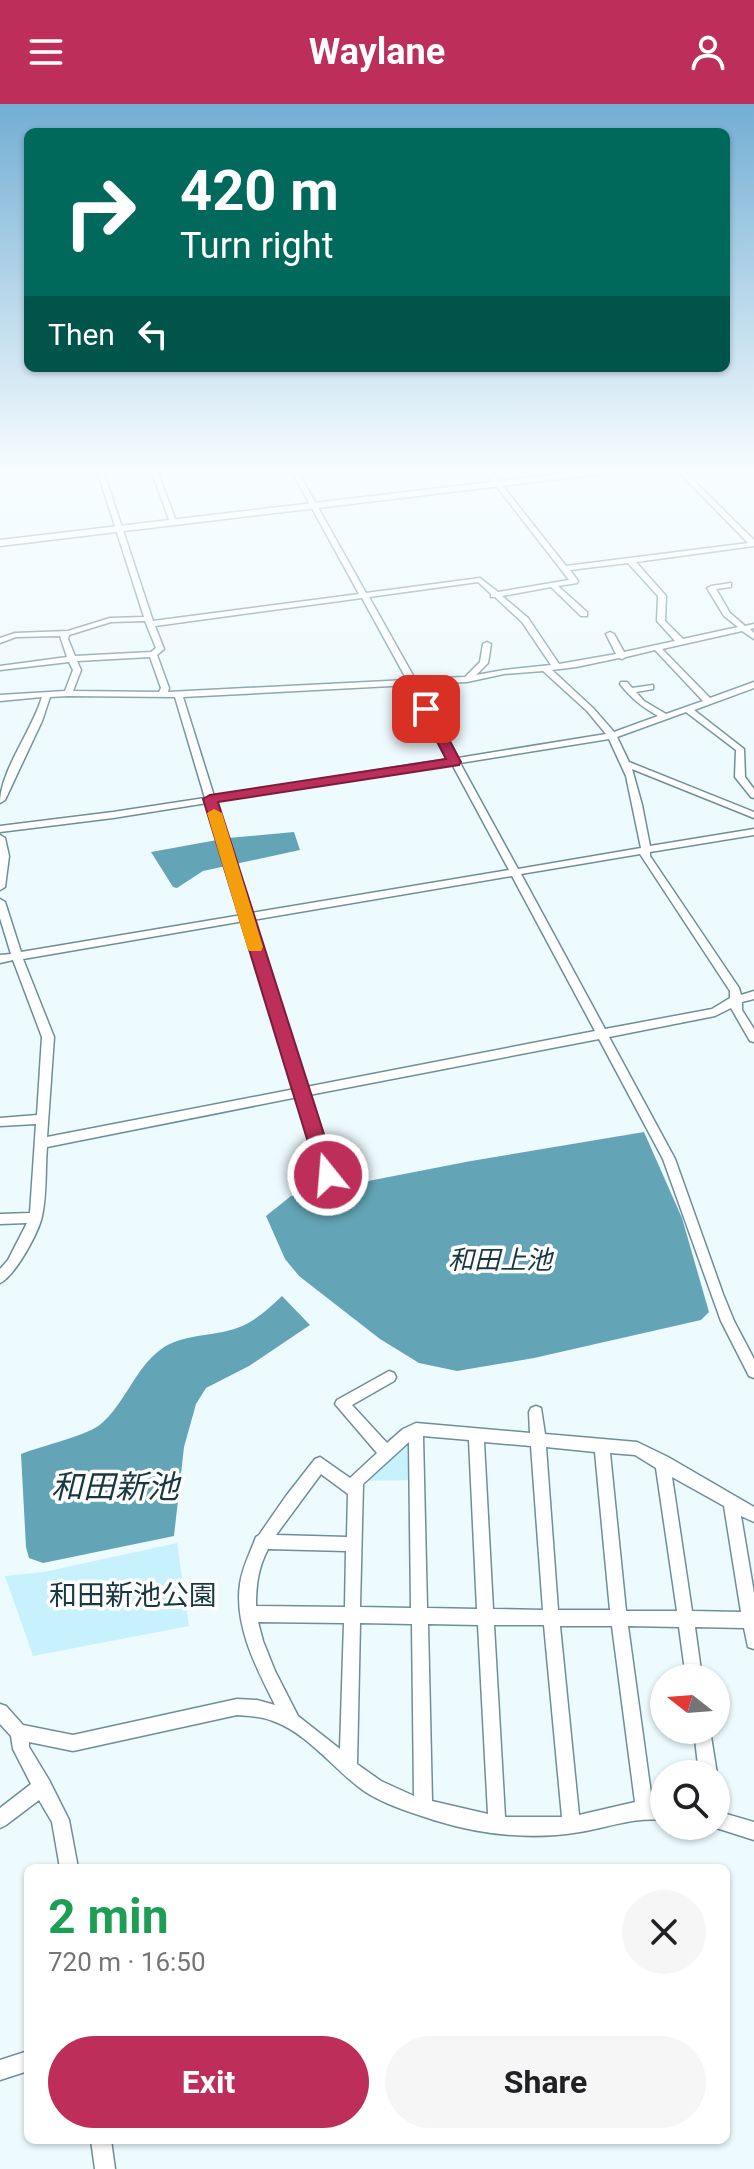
<!DOCTYPE html>
<meta charset="utf-8">
<style>
body{margin:0;font-family:Roboto,"Noto Sans JP",sans-serif;background:#f6f6f6;color:#202124;height:100vh;display:flex;flex-direction:column;font-size:30px;white-space:nowrap}
*{box-sizing:border-box;margin:0}
p{font-size:26px;color:#757577}
.icon{flex:none;width:44px;height:44px;fill:none;stroke:currentColor;stroke-width:2;stroke-linecap:round;stroke-linejoin:round}
.map{position:relative;flex:1;overflow:hidden}
.panel{position:absolute;left:24px;top:1760px;width:706px;height:280px;display:flex;flex-direction:column;background:#fff;border-radius:12px;box-shadow:0 2px 6px #0004}
.panel>*{flex:none}
.top-card{position:absolute;left:24px;top:24px;width:706px;height:244px;border-radius:12px;box-shadow:0 2px 6px #0004;background:#00695c;color:#fff;overflow:hidden}
.needle{width:52px;rotate:287deg}
.controls{position:absolute;left:650px;top:1560px;display:grid;gap:16px}
.controls a{display:grid;place-items:center;width:80px;height:80px;border-radius:50%;background:#fff;box-shadow:0 2px 6px #0004;font-size:40px}
.pin{position:absolute;display:grid;place-items:center;width:68px;height:68px;color:#fff;margin:-34px;border-radius:16px;box-shadow:0 4px 12px #0006}
.me{position:absolute;width:88px;margin:-44px;rotate:343deg;stroke-linejoin:round;filter:drop-shadow(0 0 6px #0008)}
.turn{display:flex;align-items:center;gap:28px;height:168px;padding:0 24px;font-size:36px}
.turn .icon{width:104px;height:104px;stroke-width:2.5}
.turn b{display:block;font-size:56px;line-height:68px}
.then{display:flex;align-items:center;height:76px;padding:0 24px;background:#0003;gap:16px;font-size:30px}
.round{display:grid;place-items:center;flex:none;width:84px;height:84px;border-radius:42px;background:#f6f6f6}
.headline{display:flex;align-items:center;justify-content:space-between;height:136px;padding:0 24px}
h1{font-size:48px;font-weight:700;line-height:60px;color:#1e9e55}
.button{display:flex;gap:16px;margin-top:auto;padding:16px 24px}
.button a{flex:1;height:92px;border-radius:48px;background:#bd2e5b;color:#fff;font-size:32px;font-weight:700;line-height:92px;text-align:center}
.button a+a{background:#f6f6f6;color:#202124}
header{display:flex;justify-content:space-between;align-items:center;height:104px;padding:0 24px;background:#bd2e5b;color:#fff;font-size:36px;font-weight:700}
.map>svg:first-child{display:block}
.green{fill:#c6f1fd}
.water{fill:#63a5b7}
.lines{fill:none;stroke-linecap:round;stroke-linejoin:round}
.minor-casing{stroke:#6f8e98;stroke-width:3}
.major-casing{stroke:#6f8e98;stroke-width:3}
.minor{fill:#fff;fill-rule:evenodd}
.major{fill:#fff;fill-rule:evenodd}
.route{fill:#bd2e5b;stroke:#7b1e3b;stroke-width:2}
.slow{fill:#f59e0b}
.labels{text-anchor:middle;stroke-width:7;stroke-linejoin:round;paint-order:stroke}
.water-label{font-size:26px;font-style:italic;fill:#173840;stroke:#fff}
.near-park-label{font-size:28px;fill:#183942;stroke:#fff}
.near-water-label{font-size:32px;font-style:italic;fill:#173840;stroke:#fff}
</style>
<header><svg class="icon" aria-label="menu" viewBox="0 0 24 24"><path d="M4 6h16M4 12h16M4 18h16"/></svg>Waylane<svg class="icon" aria-label="person" viewBox="0 0 24 24"><circle cx="12" cy="8" r="4"/><path d="M4 21q1-7 8-7t8 7"/></svg></header>
<div class="map">
<svg width="754" height="2065" viewBox="0 0 754 2065">
<rect width="100%" height="100%" fill="#edfafe"/>
<path class="green" d="M408,1330L418,1376L356,1377Z
M177,1439L189,1522L33,1552L5,1472L44,1468Z"/>
<path class="water" d="M294,728L300,746L203,767L177,784L173,783L151,748L228,734Z
M644,1028L682,1114L709,1208L701,1216L534,1254L457,1267L419,1259L380,1235L299,1172L285,1155L266,1112L291,1092L471,1057Z
M282,1192L310,1221L249,1262L206,1284L196,1300L184,1343L174,1432L43,1459L29,1454L26,1443L21,1350C41,1342 90,1331 102,1319C125,1299 135,1265 160,1246C182,1229 213,1233 237,1224C256,1217 268,1205 282,1192Z"/>
<g class="lines">
<g class="minor-casing">
<path id="minor" d="M97,366H103L153,517L359,490L291,366H297L366,489L480,474L498,488L569,476L484,366H490L566,462L748,439L677,366H683L754,436V442L636,458L666,492L665,517L683,535L738,523L724,512L707,484L711,482L731,479V483L716,485L730,509L745,522L754,520V524L750,525L754,529V535L742,527L662,545L710,594L754,578V584L694,606L744,645L745,673L754,685V694L751,693L735,673L736,646L686,608L617,633L629,658L754,708V714L632,665L642,701L650,742L754,725V731L650,748V752L739,884L741,891L754,887V895L742,898V906L754,925V938L750,937L731,904L715,912L609,933L675,1055L723,1190L734,1217L754,1255V1274L749,1272L721,1217L663,1055L599,935L309,991L334,1071L332,1074H324L322,1071L298,993L47,1043C45,1065 47,1090 42,1112C39,1128 15,1172 0,1179V1165L8,1156L27,1119L0,1120V1110L30,1109L36,1020L0,1022V1014L37,1011L42,933L13,856L0,859V851L11,850L0,814V795L5,798L21,848L242,811L207,699L113,714L0,728V722L113,708L205,694L175,593L68,592L50,593L42,617L5,696L0,699C0,667 32,627 42,593L0,597V591L65,587L73,566L69,558L0,566V562L67,553L60,532L16,533L0,539V534L15,529L68,527L110,514L144,513ZM628,459L658,492L657,517L675,537L624,548L614,530L610,528L606,530L616,550L559,560L528,514L502,492L551,483L581,512H587V508L558,482L577,479L578,477L570,466ZM478,478L491,490V493H495L522,518L551,561L504,566L476,571L488,559L491,540L487,538L483,540L480,558L465,573L415,575L369,493ZM362,494L407,576L168,588L169,584L157,551L164,545L155,522ZM145,517L156,544L151,548L75,552L68,535L69,531L111,518ZM655,546L703,597L666,610L644,597L636,588L653,585V581L632,584L627,578H621L620,580C632,595 641,602 658,612L614,628L593,604L552,566L576,563L619,554L622,555L626,553ZM150,553L161,584L159,588L73,587L81,566L77,557ZM543,567L587,607L606,630L458,654L418,580L467,578L504,570ZM410,581L449,655L214,692L183,593ZM609,635L626,672L641,744L518,765L460,659ZM452,660L509,766L251,809L216,697ZM640,750L730,887V894L712,905L605,925L521,770ZM512,772L595,927L306,983L253,816ZM244,817L295,985L47,1033L54,933L23,855Z
M151,366H157L177,420L170,418Z
M0,731L5,734L9,752L5,783L0,786Z
M389,1267L394,1269L396,1273L394,1277L352,1301L387,1339L403,1325L416,1319L530,1329L529,1308L531,1304L536,1302L541,1304L545,1330L637,1338L668,1353L754,1403V1418L741,1412L754,1489V1545L748,1543L744,1524L695,1523L702,1574H686L679,1523L628,1522L652,1697L664,1698V1716C634,1713 609,1723 580,1728C532,1736 483,1731 437,1717C413,1709 385,1701 364,1687C333,1665 309,1630 273,1617C261,1612 249,1612 237,1611L73,1647L29,1638V1643L49,1676L69,1716L78,1764H60L52,1718L39,1696L6,1721L0,1724V1704L31,1680L13,1645L11,1632L0,1620V1600L6,1602L23,1621L73,1631L237,1595L257,1596L275,1601C257,1565 234,1522 240,1480C242,1464 251,1447 256,1433L259,1431L286,1392L315,1355L320,1353L350,1374L377,1349L335,1300L337,1296ZM423,1332L469,1336L477,1505L427,1504ZM409,1338L411,1504L360,1503L363,1380ZM484,1338L531,1342L543,1506L493,1505ZM546,1343L595,1348L610,1506H558ZM610,1349L635,1351L656,1364L677,1507H626ZM321,1370L348,1390L347,1433L276,1431ZM672,1373L724,1402L741,1508L692,1507ZM268,1445L346,1447L345,1503L256,1502C256,1481 258,1464 268,1445ZM258,1518L344,1519L340,1645L298,1612L275,1567L263,1537ZM360,1519L412,1520L414,1692L381,1677L357,1660ZM428,1520L478,1521L488,1710L432,1697ZM494,1521H544L562,1713H505ZM560,1522H612L635,1698L579,1711Z
M694,1626H710L717,1670L716,1671L699,1670Z
M716,1707L754,1718V1736L710,1722H716Z
M28,1947V1967L0,1976V1956Z
M91,2036H111L115,2065H95Z"/>
</g>
<g class="major-casing">
<path id="major" d="M592,366H614L610,369L0,442V436Z"/>
</g>
<use href="#minor" class="minor"/>
<use href="#major" class="major"/>
</g>
<linearGradient id="sky" x2="0" y2="1"><stop stop-color="#73aed4"/><stop offset="0.56" stop-color="#f7fdff"/><stop offset="1" stop-color="#f7fdff" stop-opacity="0"/></linearGradient>
<rect width="754" height="655" fill="url(#sky)"/>
<path class="route" d="M422,602L433,605L461,658L459,661L218,698L337,1071L328,1078L318,1071L203,695L210,691L446,655L420,605Z"/>
<path class="slow" d="M214,705L222,709L263,843L261,847H249L247,843L207,709Z"/>
<g class="labels">
<g class="water-label">
<text x="500" y="1165">和田上池</text>
</g>
<g class="near-park-label">
<text x="133" y="1501">和田新池公園</text>
</g>
<g class="near-water-label">
<text x="115" y="1394">和田新池</text>
</g>
</g>
</svg>
<div class="controls">
<a><svg class="needle" viewBox="-14 -14 28 28"><path d="M0-13l5 13h-10z" fill="#e53935"/><path d="M0 13l5-13h-10z" fill="#757577"/></svg></a>
<a><svg class="icon" aria-label="search" viewBox="0 0 24 24"><circle cx="10" cy="10" r="6"/><path d="M15 15l6 6"/></svg></a>
</div>
<div class="pin" style="left:426px;top:605px;background:#d93025"><svg class="icon" aria-label="arrive" viewBox="0 0 24 24"><path d="M6 21V4h12l-3 4 3 4H6"/></svg></div>
<svg class="me" style="left:328px;top:1071px" viewBox="-20 -20 40 40"><circle r="17" fill="#bd2e5b" stroke="#fff" stroke-width="3"/><path d="M0-11L8 9 0 5-8 9z" fill="#fff"/></svg>
<div class="top-card">
<div class="turn"><svg class="icon" aria-label="right" viewBox="0 0 24 24"><path d="M7 20v-9h11M14 6l5 5-5 5"/></svg><div><b>420 m</b>Turn right</div></div>
<div class="then">Then<svg class="icon" aria-label="left" viewBox="0 0 24 24"><path d="M17 20v-9H6M10 6l-5 5 5 5"/></svg></div>
</div>
<section class="panel">
<div class="headline"><div><h1>2 min</h1><p>720 m · 16:50</p></div><a class="round"><svg class="icon" aria-label="close" viewBox="0 0 24 24"><path d="M6 6l12 12M18 6L6 18"/></svg></a></div>
<div class="button"><a>Exit</a><a>Share</a></div>
</section>
</div>
